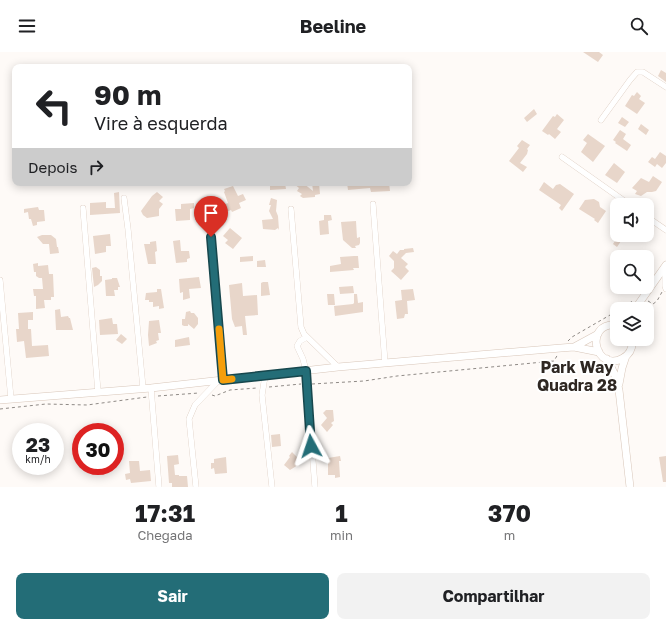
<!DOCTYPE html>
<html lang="pt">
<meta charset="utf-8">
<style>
body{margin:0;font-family:"Golos Text",sans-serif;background:#f2f2f2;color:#202124;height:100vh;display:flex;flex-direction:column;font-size:15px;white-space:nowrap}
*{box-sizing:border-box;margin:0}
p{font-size:13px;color:#757577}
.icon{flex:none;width:22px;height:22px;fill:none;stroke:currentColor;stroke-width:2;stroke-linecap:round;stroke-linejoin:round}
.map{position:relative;height:435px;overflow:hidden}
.drawer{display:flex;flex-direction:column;background:#fff;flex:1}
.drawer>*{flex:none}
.banner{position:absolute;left:12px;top:12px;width:400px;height:122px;border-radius:8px;box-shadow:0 2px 10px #0003;background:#fff;color:#202124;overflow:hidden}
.controls{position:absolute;left:610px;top:146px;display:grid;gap:8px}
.controls a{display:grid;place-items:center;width:44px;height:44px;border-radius:8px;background:#fff;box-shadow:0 2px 10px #0003;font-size:20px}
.speed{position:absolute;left:12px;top:371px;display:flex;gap:8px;font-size:20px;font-weight:700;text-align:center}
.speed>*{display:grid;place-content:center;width:52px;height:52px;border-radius:50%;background:#fff;box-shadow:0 2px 10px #0003;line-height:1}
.speed small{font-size:10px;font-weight:400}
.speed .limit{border:6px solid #d22;background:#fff;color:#111}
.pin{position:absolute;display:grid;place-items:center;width:34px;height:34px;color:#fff;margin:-41px -17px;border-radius:50% 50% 50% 0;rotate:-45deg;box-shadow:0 0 4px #0007}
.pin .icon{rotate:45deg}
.me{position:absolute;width:44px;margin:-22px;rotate:355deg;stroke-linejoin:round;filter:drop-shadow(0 0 3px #0008)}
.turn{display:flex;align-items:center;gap:14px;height:84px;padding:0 16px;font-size:18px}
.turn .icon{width:52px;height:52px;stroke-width:2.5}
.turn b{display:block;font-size:28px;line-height:34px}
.then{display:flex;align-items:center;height:38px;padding:0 16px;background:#0003;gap:8px;font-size:15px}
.eta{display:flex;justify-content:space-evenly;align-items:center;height:68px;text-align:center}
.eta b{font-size:24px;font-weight:700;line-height:28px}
.button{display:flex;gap:8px;margin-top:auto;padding:8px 16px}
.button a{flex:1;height:46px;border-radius:8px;background:#236d77;color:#fff;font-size:16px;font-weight:700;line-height:46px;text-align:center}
.button a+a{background:#f2f2f2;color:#202124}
header{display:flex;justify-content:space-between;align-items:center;height:52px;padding:0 16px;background:#fff;font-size:18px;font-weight:700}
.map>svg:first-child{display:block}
.building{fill:#e8d6ca}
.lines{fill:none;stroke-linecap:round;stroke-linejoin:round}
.minor-casing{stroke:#d8c6b9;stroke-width:6}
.tertiary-casing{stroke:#d8c6b9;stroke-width:8}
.path{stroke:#8f8a86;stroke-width:1;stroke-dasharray:3 3;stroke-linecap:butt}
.minor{stroke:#fff;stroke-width:5.5}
.tertiary{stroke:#fff;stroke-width:7}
.route-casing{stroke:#17474d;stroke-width:10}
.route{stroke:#236d77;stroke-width:7}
.slow{stroke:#f59e0b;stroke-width:7}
.labels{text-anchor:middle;stroke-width:4;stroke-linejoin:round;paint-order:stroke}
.district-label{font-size:16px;font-weight:bold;fill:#2e2722;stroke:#fff}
</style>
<header><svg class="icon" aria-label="menu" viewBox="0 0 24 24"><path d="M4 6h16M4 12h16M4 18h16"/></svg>Beeline<svg class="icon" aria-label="search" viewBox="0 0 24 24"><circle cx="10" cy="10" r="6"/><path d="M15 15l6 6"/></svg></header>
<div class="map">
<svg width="666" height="435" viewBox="0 0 666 435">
<rect width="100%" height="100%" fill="#fefaf7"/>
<path class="building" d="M583,0H599L603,3L598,10Z
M661,18L666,21V30L658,24Z
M637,40L641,44L639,47L645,51L637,62L625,54L632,43L634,44Z
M534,57L537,62L527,70L524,66Z
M557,62L564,68L557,77L561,80L555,87L549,82L548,83L542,79L553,64L555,65Z
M622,65L629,70L625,75L618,71Z
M641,72L649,78L646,83L638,77Z
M620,78L626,82L623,87L631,93L627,99L615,91L616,90L613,88Z
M588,82L605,94L593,110L581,100L587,91L583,88Z
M522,88L530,93L527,97L528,98L527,102L520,111L527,115L523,120L509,109L519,96L517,94Z
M660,100L666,104V111L662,116L657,112L655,115L648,110L652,105L655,107Z
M614,111L625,120L617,131L605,123Z
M653,124L662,130L656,139L652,140H647L641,144L635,142L637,139L632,136L641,126L649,130Z
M544,130L553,137L556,133L560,132L574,142L562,159L559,156L561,153L539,138Z
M270,131H285L286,137L270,138Z
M293,131H303L313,139L312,131H319L320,142L315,143V145L303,146L300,144L302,142L297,139L299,136Z
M347,131H389L390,139L371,140L370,136L348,138Z
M233,134L238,144L243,142L246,148L239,151L241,156L232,160L231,158L226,160L223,153L228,151L224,140L225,139L224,137Z
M119,140L120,161L90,163V151L106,150V156H115L114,141Z
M157,140L163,145L159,149L163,152L159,157V164L147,166L143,163L141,159L152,144Z
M271,146L277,148L276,159L278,164L279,178L278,176L275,178L263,177L262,168L273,167L269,159L271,153H269Z
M594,147L599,150L600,155L606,159L598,171L594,168L595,167L579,157L585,148Z
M194,151V156L190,157V168L176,169L175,157H181V152Z
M38,155L39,158H44L45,169L37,170V173L33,174L31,167H29L28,160L24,161V157Z
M324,163H331L332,168L328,169L329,182L320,183L319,169L324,168Z
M356,169L357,186L360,185V191L359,193L355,194L356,196H352L343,188L341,170Z
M230,176L242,186L233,197L225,191L228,188L223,184Z
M110,182L111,194H106V200L95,202L93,184Z
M42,183H51L56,187L57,195H58L59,201L50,202L49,192H43L37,185Z
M619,183H625L617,195L613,192Z
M180,188L181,199H189L190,206L187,207V210L176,211L173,189Z
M156,189L157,199L155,200L156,212H148L144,192H150V190Z
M413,196L414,200L406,201L401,206L408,212L405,215L409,219L401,228L391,219L394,216V209L389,204L393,199L397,202L400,198H404V197Z
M253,204V209L240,210V205Z
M354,204H358L359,216H353L354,218L330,220V214L341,212L340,205Z
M265,208L266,215H257V209Z
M38,211V214L48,213L49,222H53L54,245H51V248H44L45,256L36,257V244H34L33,237H43L42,226H39L36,224V220H34L33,212Z
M96,215L100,218V224H102V229L98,233L94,235L92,216Z
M199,225L201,236L189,237L190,246L183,248V240L180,241L179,227Z
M112,226H117L120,235H118V238H114L115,244H106L105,228L112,227Z
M263,230H268L270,243L261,244V231Z
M242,231L243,244L257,243L258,263L245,264L247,283H243L242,274L235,275L232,267L229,233Z
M353,234L354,241L340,242L339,235Z
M157,237H161L164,256L159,257V254L153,255V250H149V248H145L146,241L157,240Z
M413,237L415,248L407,249L408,262H405L404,266L397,267L395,249L402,248L401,238Z
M327,242H334L335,253H328Z
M354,242H357L358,251L363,250V260L335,264L334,254L353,252L354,251Z
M60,257L61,265L68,264L69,266H70L73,278H56L55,258Z
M190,259L191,261H194L198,266V272L194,277L188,272V274H184L182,273V267H185L186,260Z
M33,260V268H28V277H31L32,294L48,293L49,304L26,306L24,289L17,290L16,277H19L18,261Z
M112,266L113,272H117L118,282L100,283L99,268Z
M159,268L161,281H158L159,288L156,289L157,291L149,294L148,283L149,269Z
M121,282L127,287L122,292L116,288Z
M189,285L190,293L175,295V288Z
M326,358H333L334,369L331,371L333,373L327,380L321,373L327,366L323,361Z
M280,382L281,394L272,395L271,383Z
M292,400L299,407L297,409L298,413L290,418L284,413L290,405L289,404Z
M178,403L179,412L174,413L175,423H179V424H187L188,435H172V431H169L167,404Z
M340,404L341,409H339L340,425L335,426V423H328V406Z
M666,404V430H663L659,405Z
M226,405L227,421L215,422L214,416L211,417V411H214V407Z
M129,409H139L140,419L150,418L151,429L131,431L130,427L126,428L125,422L130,421Z"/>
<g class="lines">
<g class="minor-casing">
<path id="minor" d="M601,68L630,28L637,20H643L646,22L666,35
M562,105L630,153
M124,146L128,177L143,336
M373,152L385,311
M208,153L223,328
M83,156L98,340
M291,157L301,275L304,282L338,315
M647,165L666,178
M665,215V234L666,237
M0,228L11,347
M307,285L300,289L297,294L303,307L306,319L315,435
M265,324L262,343L272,435
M151,336L159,435
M196,435L189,367L195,353L218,329"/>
</g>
<g class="tertiary-casing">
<path id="tertiary" d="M635,257L666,213
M617,273C582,270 596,322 623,306C630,302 633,295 632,287
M574,295L598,282
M607,307L614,321L619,338L630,435
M619,332L622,316L626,304
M0,348L151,336L338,315L561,296L574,295L599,300"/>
</g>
<path class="path" d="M648,249L653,252L657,249L662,240
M619,257L633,249
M568,289L572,285L617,259
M312,332L364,329L397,324L554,309L558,302
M269,335L301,332
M212,343L215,344L230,338L257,336
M158,344L199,341
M0,357L46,352L87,353L147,345"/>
<use href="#minor" class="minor"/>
<use href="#tertiary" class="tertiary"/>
</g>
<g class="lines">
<g class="route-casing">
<path id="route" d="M211,185L223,328L306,319L311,394"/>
</g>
<use href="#route" class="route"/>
<path class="slow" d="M219,277L223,328L232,327"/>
</g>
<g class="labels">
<g class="district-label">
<text x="577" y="321">Park Way<tspan x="577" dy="18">Quadra 28</tspan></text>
</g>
</g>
</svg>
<div class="controls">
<a><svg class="icon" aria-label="sound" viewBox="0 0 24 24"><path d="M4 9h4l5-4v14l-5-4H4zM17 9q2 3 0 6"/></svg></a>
<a><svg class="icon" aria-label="search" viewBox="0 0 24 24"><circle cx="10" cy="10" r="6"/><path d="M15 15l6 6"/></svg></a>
<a><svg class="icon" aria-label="layers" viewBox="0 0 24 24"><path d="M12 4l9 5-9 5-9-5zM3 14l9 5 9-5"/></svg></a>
</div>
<div class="speed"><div>23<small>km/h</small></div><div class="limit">30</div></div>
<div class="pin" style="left:211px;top:185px;background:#d93025"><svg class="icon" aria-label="arrive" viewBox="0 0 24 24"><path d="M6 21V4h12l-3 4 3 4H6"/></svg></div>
<svg class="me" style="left:311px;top:394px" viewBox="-20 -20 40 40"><path d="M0-17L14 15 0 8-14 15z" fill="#236d77" stroke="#fff" stroke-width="4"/></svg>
<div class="banner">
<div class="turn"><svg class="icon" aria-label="left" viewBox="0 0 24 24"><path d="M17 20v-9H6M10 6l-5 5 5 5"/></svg><div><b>90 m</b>Vire à esquerda</div></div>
<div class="then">Depois<svg class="icon" aria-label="right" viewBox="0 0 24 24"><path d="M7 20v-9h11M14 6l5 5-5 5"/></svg></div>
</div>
</div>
<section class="drawer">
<div class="eta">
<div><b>17:31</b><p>Chegada</p></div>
<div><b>1</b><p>min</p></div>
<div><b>370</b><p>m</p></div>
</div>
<div class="button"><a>Sair</a><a>Compartilhar</a></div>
</section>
